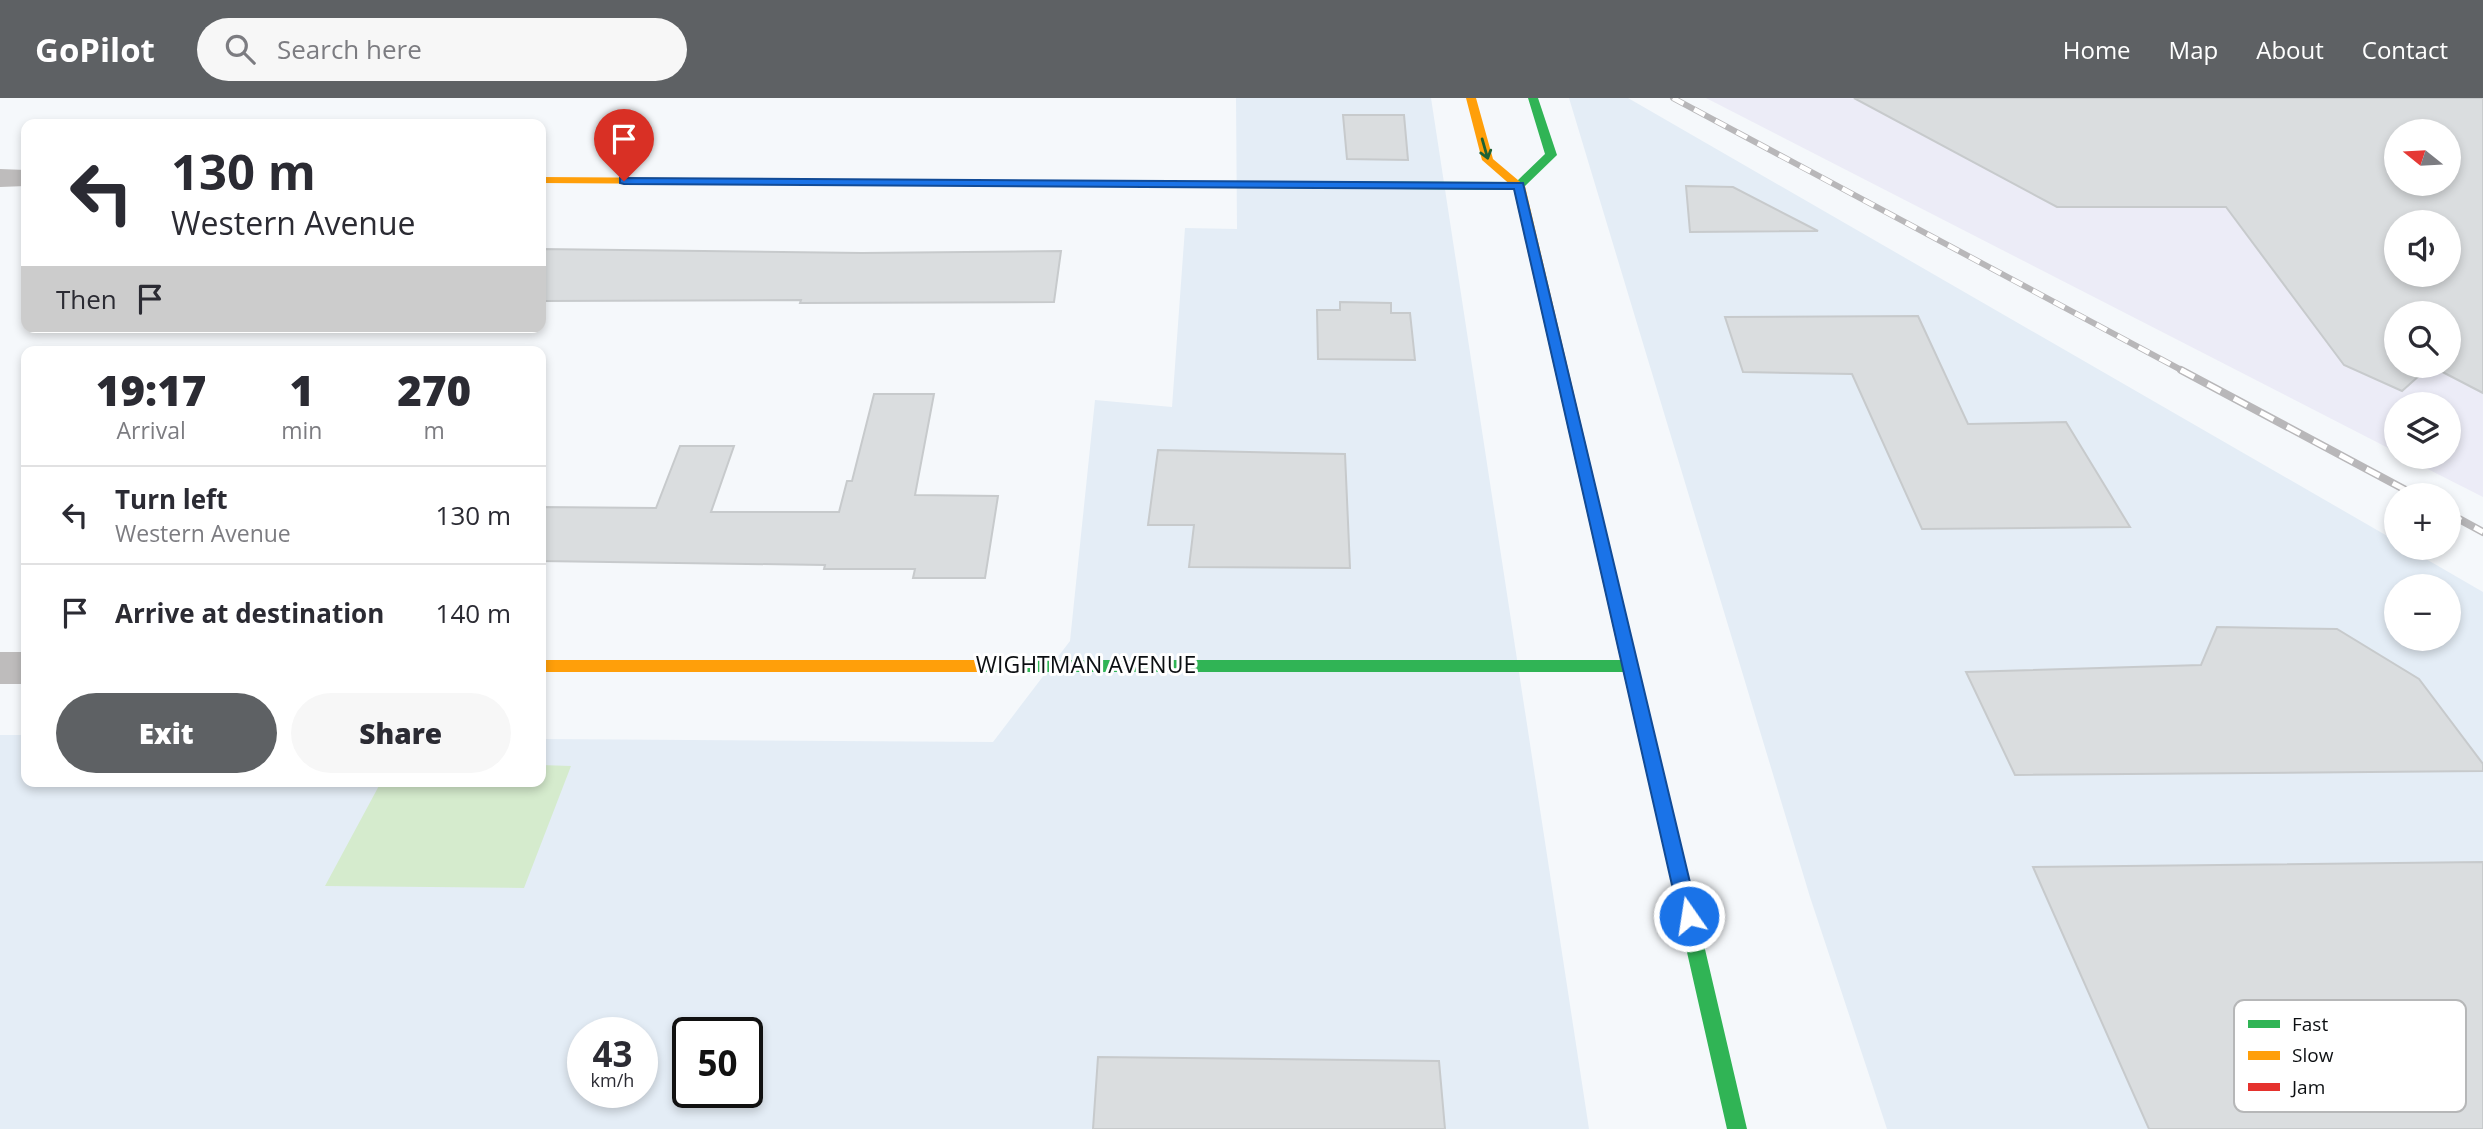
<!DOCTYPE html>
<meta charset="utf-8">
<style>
body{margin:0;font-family:"Open Sans",sans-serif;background:#f7f7f7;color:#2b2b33;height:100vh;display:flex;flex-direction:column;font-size:26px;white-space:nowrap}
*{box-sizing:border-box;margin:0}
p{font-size:23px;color:#7c7c81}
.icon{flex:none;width:38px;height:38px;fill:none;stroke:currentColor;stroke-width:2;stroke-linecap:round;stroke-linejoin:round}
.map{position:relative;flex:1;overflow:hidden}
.panel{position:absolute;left:21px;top:248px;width:525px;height:441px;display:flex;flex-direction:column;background:#fff;border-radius:14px;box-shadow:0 4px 10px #0003}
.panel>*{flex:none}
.hud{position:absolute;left:21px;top:21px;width:525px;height:214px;border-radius:14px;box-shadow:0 4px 10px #0003;background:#fff;color:#2b2b33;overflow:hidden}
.needle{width:46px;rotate:288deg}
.controls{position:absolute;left:2384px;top:21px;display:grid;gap:14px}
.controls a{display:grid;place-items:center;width:77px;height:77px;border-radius:50%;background:#fff;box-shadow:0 4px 10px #0003;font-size:35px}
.speed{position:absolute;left:567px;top:919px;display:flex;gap:14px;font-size:35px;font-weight:700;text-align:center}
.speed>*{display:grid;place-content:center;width:91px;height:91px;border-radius:50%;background:#fff;box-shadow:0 4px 10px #0003;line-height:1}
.speed small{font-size:18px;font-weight:400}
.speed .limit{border:4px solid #111;border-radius:10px;background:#fff;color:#111}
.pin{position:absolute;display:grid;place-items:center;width:60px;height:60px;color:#fff;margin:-72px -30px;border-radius:50% 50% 50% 0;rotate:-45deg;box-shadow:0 0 7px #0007}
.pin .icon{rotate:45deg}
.me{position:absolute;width:77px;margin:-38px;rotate:347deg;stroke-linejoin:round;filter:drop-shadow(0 0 5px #0008)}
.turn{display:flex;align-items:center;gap:24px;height:147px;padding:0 35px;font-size:32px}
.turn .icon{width:91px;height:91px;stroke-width:2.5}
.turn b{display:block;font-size:49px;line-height:60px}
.then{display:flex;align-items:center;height:66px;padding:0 35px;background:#0003;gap:14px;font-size:26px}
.eta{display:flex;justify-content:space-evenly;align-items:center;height:119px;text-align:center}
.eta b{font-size:42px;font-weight:800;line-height:49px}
.button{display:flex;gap:14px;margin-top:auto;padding:14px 35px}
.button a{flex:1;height:80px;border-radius:42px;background:#5e6164;color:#fff;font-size:28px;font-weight:800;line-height:80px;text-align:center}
.button a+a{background:#f7f7f7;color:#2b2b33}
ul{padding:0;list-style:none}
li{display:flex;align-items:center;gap:21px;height:98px;padding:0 35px;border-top:2px solid #e1e1e2}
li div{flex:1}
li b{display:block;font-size:26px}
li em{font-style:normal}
header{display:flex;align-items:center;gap:42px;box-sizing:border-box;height:98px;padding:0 35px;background:#5e6164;color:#fff}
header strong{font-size:33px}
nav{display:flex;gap:38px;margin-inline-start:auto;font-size:24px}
.search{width:490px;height:63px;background:#f7f7f7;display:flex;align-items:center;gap:18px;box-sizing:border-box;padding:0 24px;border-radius:38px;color:#7c7c81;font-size:26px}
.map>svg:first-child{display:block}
.built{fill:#e4edf6;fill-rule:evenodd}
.industrial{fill:#ececf7;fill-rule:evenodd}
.green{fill:#d5ebcd}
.building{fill:#dadddf;stroke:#c7cacc;stroke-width:2;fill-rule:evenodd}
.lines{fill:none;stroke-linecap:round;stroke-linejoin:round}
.street{fill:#bebcbc;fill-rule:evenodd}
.fast{fill:#30b455;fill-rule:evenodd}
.slow{fill:#ff9f0a;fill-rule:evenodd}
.jam{fill:#e5322d;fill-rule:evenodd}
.rail-far1-casing{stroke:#b8b7b9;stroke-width:6}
.rail-casing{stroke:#b8b7b9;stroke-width:8}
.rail-far1{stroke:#fff;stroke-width:4.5;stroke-dasharray:12;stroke-linecap:butt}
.rail{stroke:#fff;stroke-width:5;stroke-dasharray:15;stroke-linecap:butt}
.oneway{stroke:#1e6234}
.route{fill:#1a73e8;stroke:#114b97;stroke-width:2}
.labels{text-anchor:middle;stroke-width:6;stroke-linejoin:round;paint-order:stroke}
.street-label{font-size:23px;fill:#0c0f12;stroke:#fff}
.key{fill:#fff;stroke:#b6b7b8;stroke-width:2}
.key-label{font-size:19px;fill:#0c0f12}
</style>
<header>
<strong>GoPilot</strong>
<div class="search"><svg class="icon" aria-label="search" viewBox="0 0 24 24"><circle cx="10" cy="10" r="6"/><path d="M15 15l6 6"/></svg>Search here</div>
<nav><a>Home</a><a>Map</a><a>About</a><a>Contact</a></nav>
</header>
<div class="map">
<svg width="2483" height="1031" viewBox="0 0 2483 1031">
<rect width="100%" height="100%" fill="#f5f8fb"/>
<path class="built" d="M1236,0H1431L1589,1031H0V637H26V684H541V641L993,644L1070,543L1095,302L1172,309L1185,130L1237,131ZM583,934H642V994H583ZM688,934H747V994H688Z
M1569,0H1628L2396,443V450H2407L2483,494V1031H1887L1810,799ZM2396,488H2448V541H2396Z"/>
<path class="industrial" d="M1706,0H2483V399L2404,359H2448V306H2396V354ZM2396,33H2448V86H2396ZM2396,124H2448V177H2396ZM2396,215H2448V268H2396Z"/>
<path class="green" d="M541,667L571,668L524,790L325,788L381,684H541Z"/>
<path class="building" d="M1854,0H2483V295L2431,268H2448V215H2396V268H2430L2402,293L2344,267L2226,109H2057ZM2396,33H2448V86H2396ZM2396,124H2448V177H2396Z
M1343,17H1404L1408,62L1347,61Z
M1686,88L1733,89L1818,133L1690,134Z
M541,151L862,155L1061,153L1054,204L800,205L801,202L541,203Z
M1340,204L1391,205V215H1410L1415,262L1318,261L1317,212H1340Z
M1918,218L1968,326L2066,324L2130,429L1922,431L1852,276L1743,274L1725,219Z
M874,296H934L915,397L998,398L985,480H913L915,471H824L825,467L541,463V409L656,410L680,348H734L711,414H839L847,383H852Z
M1158,352L1345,356L1350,470L1189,469L1194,427H1148Z
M2217,529L2337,531L2419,581L2483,666V673L2015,677L1966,574L2201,567Z
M2483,764V1031H2149L2033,769Z
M1098,959L1439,963L1445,1031H1093Z"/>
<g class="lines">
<path class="street" d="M0,71L26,72V88L0,89Z
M0,554H26V586H0Z"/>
<path class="fast" d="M1528,0H1538L1557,57L1523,90L1519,92L1131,89L1125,86L1131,83L1516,84L1545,56Z
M979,562H1630L1636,563L1638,568L1636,573L1630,574H979L973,573L971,568L973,563Z
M1674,749L1680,751L1683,757L1747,1031H1727L1665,757L1668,751Z"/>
<path class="slow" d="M1466,0H1476L1493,61L1525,88L1628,525L1626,529H1614L1612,525L1513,89L1482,62Z
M541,79L1131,83L1137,86L1131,89L541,85Z
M541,562H979L985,563L987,568L985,573L979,574H541Z"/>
<path class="jam" d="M1620,519L1626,521L1628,525L1683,757L1680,763L1674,765L1668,763L1665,757L1612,525L1614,521Z"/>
<g class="rail-far1-casing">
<path id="rail-far1" d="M1673,0L2185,274"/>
</g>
<g class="rail-casing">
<path id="rail" d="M2181,272L2415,397
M2448,415L2483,434"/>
</g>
<use href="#rail-far1" class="rail-far1"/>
<use href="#rail" class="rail"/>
</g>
<defs><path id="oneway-shaft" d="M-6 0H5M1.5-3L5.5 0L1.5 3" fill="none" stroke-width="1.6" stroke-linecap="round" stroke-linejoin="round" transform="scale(1.75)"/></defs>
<use class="oneway" href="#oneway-shaft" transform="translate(1485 51) rotate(74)"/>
<path class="route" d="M620,80L1523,85L1698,818L1695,824L1689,827L1682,824L1679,818L1514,91L624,86L620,85Z"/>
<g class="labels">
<g class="street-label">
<text x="1086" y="575">WIGHTMAN AVENUE</text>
</g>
</g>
<rect x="2234" y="902" width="232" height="112" rx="10" class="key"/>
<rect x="2248" y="922" width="32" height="8" fill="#30b455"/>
<rect x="2248" y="953" width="32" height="9" fill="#ff9f0a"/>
<rect x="2248" y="985" width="32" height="8" fill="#e5322d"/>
<g class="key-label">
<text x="2292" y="933">Fast</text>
<text x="2292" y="964">Slow</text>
<text x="2292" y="996">Jam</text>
</g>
</svg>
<div class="controls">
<a><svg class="needle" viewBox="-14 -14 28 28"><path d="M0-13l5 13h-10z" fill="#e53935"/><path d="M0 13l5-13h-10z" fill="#7c7c81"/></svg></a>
<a><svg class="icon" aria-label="sound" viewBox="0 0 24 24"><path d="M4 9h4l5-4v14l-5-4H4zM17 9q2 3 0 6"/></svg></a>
<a><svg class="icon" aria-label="search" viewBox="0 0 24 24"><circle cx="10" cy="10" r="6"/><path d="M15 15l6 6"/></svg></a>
<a><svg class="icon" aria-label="layers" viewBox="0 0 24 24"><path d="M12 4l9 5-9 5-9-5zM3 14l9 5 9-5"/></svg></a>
<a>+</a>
<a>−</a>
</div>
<div class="speed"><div>43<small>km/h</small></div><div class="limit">50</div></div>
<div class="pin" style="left:624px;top:83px;background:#d93025"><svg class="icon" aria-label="arrive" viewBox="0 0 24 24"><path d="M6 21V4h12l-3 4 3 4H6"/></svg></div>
<svg class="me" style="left:1689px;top:818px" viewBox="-20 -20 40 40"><circle r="17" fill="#1a73e8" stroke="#fff" stroke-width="3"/><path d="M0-11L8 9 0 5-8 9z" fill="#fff"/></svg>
<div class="hud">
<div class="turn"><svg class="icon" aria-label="left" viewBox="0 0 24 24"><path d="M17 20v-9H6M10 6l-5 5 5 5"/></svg><div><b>130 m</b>Western Avenue</div></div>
<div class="then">Then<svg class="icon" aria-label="arrive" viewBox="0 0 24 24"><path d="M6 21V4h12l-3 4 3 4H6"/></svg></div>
</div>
<section class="panel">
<div class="eta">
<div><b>19:17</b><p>Arrival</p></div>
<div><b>1</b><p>min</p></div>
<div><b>270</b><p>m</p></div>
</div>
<ul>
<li><svg class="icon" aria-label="left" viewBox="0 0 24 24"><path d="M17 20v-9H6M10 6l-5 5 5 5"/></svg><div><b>Turn left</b><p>Western Avenue</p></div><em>130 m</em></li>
<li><svg class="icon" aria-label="arrive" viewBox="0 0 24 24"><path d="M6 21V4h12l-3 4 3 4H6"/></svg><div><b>Arrive at destination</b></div><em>140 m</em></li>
</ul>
<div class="button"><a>Exit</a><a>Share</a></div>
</section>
</div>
